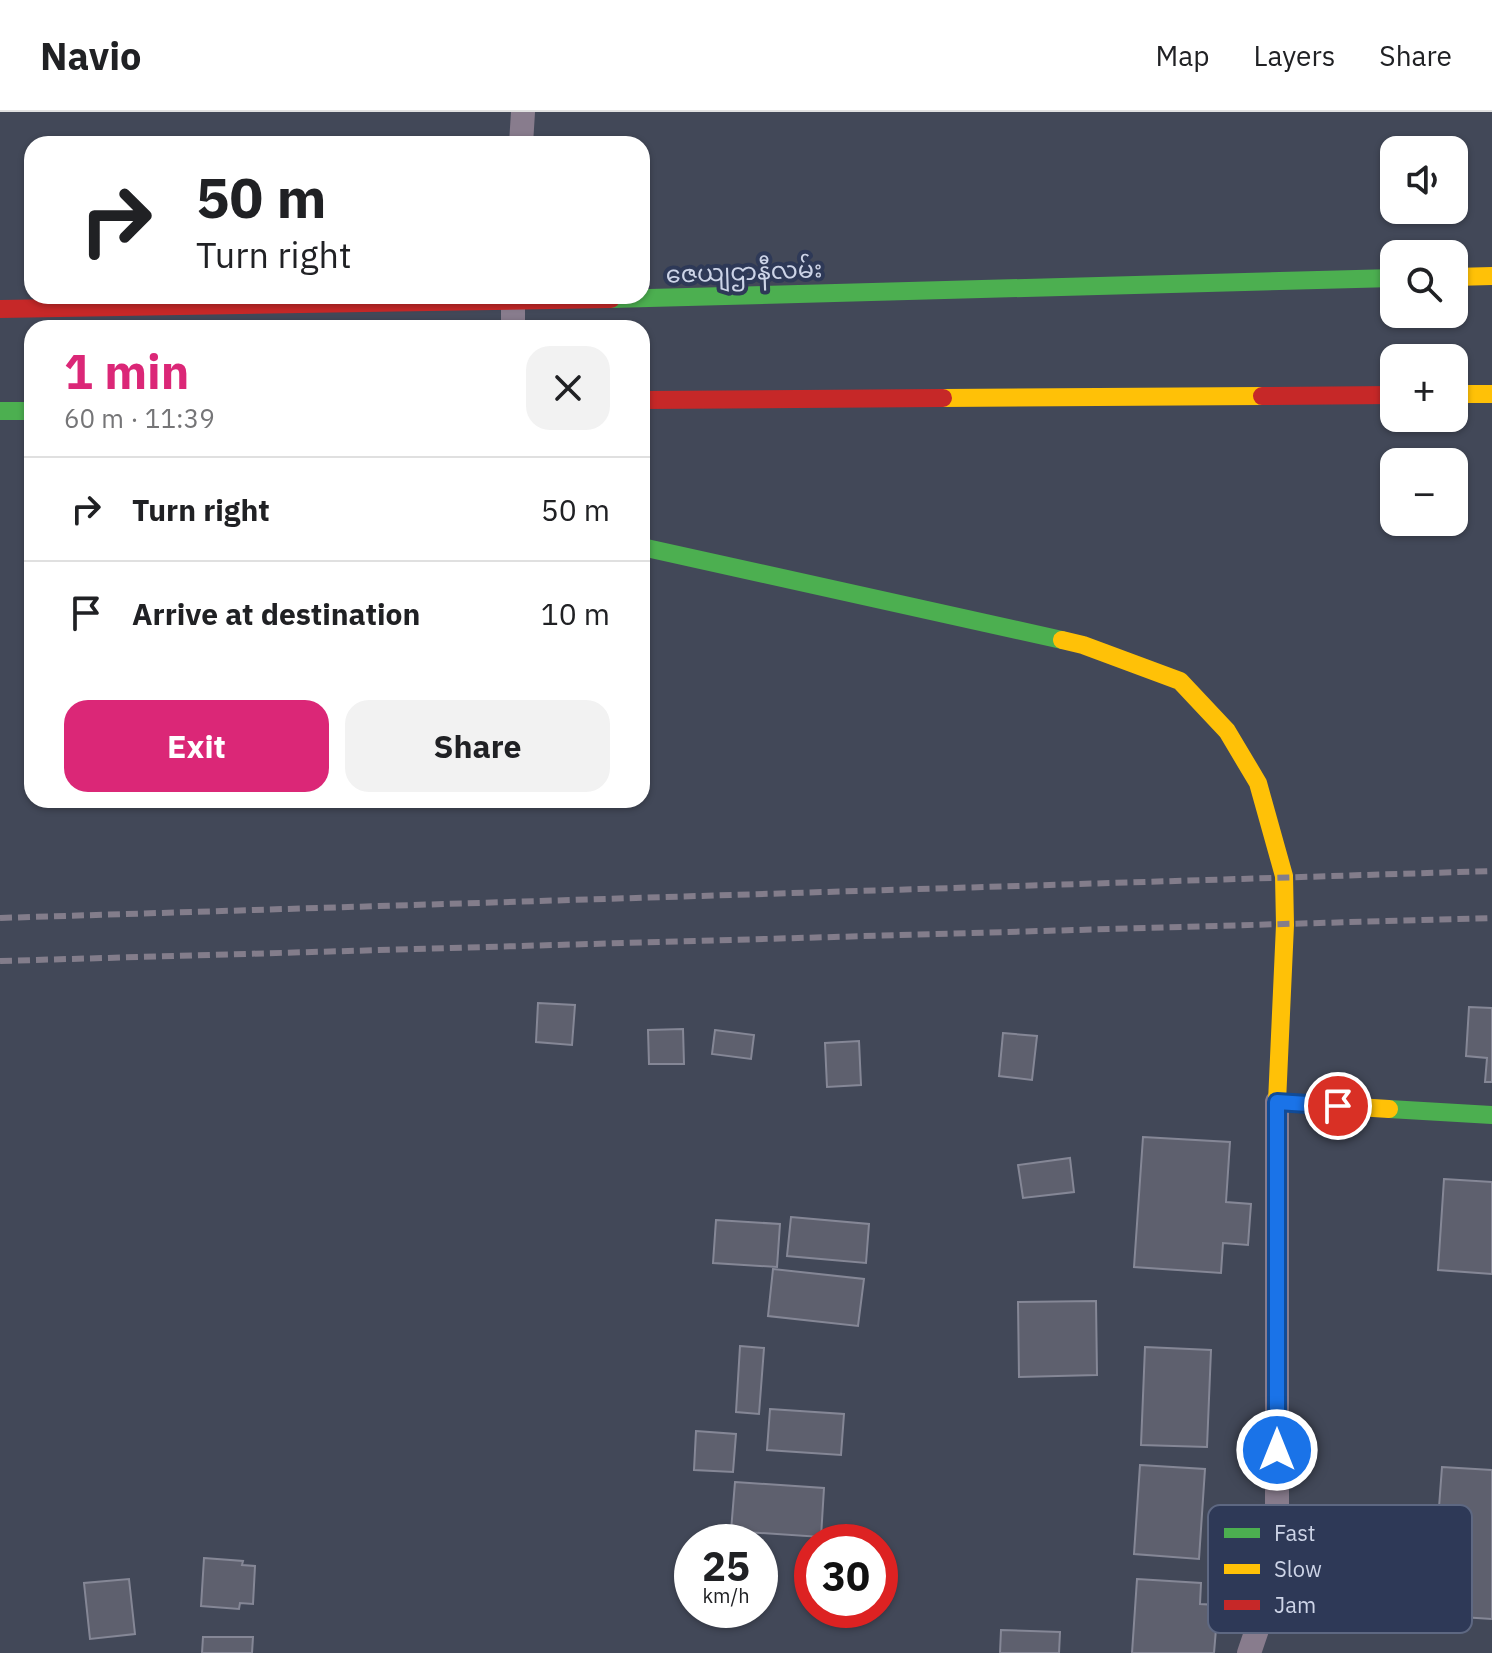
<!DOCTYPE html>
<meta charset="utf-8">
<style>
body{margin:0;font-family:"IBM Plex Sans","Noto Sans Myanmar",sans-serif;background:#f2f2f2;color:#202124;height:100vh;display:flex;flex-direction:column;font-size:30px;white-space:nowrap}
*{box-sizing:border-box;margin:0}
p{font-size:26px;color:#757577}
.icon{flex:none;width:44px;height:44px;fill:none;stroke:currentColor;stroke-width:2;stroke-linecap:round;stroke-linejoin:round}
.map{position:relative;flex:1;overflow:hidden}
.side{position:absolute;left:24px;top:208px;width:626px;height:488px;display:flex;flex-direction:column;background:#fff;border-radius:24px;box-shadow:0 2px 6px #0004}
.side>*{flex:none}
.banner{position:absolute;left:24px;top:24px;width:626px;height:168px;border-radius:24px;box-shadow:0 2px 6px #0004;background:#fff;color:#202124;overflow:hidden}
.controls{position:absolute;left:1380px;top:24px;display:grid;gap:16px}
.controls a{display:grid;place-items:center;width:88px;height:88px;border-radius:16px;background:#fff;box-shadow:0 2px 6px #0004;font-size:40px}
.speed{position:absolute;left:674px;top:1412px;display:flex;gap:16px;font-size:40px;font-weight:700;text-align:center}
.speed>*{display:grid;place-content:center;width:104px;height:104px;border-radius:50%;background:#fff;box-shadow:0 2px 6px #0004;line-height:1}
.speed small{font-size:20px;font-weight:400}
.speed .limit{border:12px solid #d22;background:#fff;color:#111}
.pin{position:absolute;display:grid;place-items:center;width:68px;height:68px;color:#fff;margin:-34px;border:4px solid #fff;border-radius:50%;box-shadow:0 2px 8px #0007}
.me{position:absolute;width:88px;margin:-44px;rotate:0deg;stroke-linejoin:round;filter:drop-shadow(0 0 6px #0008)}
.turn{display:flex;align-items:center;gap:28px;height:168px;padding:0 40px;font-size:36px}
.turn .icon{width:104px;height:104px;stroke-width:2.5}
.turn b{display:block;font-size:56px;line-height:68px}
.round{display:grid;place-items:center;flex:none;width:84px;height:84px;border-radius:24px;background:#f2f2f2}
.summary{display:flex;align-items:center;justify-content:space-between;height:136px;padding:0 40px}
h1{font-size:48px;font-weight:700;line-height:60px;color:#db2777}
.button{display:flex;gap:16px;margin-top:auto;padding:16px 40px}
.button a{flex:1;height:92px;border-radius:24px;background:#db2777;color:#fff;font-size:32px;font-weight:700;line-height:92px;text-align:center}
.button a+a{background:#f2f2f2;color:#202124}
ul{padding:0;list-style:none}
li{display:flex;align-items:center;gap:24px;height:104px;padding:0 40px;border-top:2px solid #e0e0e0}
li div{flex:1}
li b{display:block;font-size:30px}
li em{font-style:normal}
header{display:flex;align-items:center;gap:48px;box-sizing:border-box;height:112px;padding:0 40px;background:#fff;border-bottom:2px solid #e0e0e0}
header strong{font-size:38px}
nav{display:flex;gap:44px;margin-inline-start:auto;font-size:28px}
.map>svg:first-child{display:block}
.building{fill:#5e606e;stroke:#858796;stroke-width:2}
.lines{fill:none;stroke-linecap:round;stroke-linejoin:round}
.street{stroke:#887c8d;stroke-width:24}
.fast{stroke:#4caf50;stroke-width:18}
.slow{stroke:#ffc107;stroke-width:18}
.jam{stroke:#c62828;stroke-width:18}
.rail{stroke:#837d8b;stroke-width:6;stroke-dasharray:12 6;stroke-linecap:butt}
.route-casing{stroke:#114b97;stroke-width:20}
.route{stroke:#1a73e8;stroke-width:14}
.labels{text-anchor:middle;stroke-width:8;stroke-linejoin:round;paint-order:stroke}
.street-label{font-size:24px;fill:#cdd4e7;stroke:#2e3957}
.key{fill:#2e3957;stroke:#5e6882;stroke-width:2}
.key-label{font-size:22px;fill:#cdd4e7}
</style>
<header>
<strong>Navio</strong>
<nav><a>Map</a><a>Layers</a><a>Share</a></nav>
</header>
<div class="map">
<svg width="1492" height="1541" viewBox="0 0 1492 1541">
<rect width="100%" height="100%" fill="#424858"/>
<path class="building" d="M538,891L575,893L572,933L536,930Z
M1469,895L1492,896V970H1485L1487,946L1466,944Z
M683,917L684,952H649L648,918Z
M715,918L754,923L751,947L712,942Z
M1003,921L1037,924L1032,968L999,964Z
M859,929L861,973L827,975L825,931Z
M1143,1025L1230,1030L1226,1090L1251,1092L1248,1133L1223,1131L1221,1161L1134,1155Z
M1070,1046L1074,1080L1023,1086L1018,1053Z
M1444,1067L1492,1070V1162L1438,1158Z
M791,1105L869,1112L866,1151L787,1144Z
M716,1108L780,1112L777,1155L713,1151Z
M773,1157L864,1167L858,1214L768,1204Z
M1096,1189L1097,1263L1019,1265L1018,1190Z
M740,1234L764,1236L759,1302L736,1300Z
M1145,1235L1211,1238L1207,1335L1141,1333Z
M770,1297L844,1302L841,1343L767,1338Z
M696,1319L736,1322L733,1360L694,1358Z
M1140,1353L1205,1357L1199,1447L1134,1442Z
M1442,1355L1492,1358V1507L1431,1503Z
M735,1370L824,1376L821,1425L731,1419Z
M204,1446L243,1449L242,1453L255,1454L253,1492L240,1491L239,1497L201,1494Z
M129,1467L135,1522L90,1527L84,1471Z
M1137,1467L1201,1471L1200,1492L1218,1493L1214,1541H1132Z
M1001,1518L1060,1520L1059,1541H1000Z
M203,1525H253L252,1541H202Z"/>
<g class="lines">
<path class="street" d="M521,32L523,0
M513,216V184
M1249,1541L1265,1494L1277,1401V990"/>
<path class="fast" d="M611,187L1394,166
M0,299H32
M642,435L1062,528
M1389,997L1492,1003"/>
<path class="slow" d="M1454,165L1492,164
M1454,282H1492
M943,286L1262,284
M1062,528L1083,533L1180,569L1227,619L1258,671L1284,764L1285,813L1277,990L1389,997"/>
<path class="jam" d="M0,197L611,187
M1262,284L1394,283
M642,288L943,286"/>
<path class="rail" d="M0,806L1492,759
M0,849L1492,806"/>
</g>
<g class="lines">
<g class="route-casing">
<path id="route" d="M1277,1338V990L1338,994"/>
</g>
<use href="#route" class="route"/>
</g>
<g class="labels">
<g class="street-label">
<text transform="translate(744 160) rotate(-2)" y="8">ဇေယျဌာနီလမ်း</text>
</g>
</g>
<rect x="1208" y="1393" width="264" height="128" rx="12" class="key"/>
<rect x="1224" y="1416" width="36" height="10" fill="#4caf50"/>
<rect x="1224" y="1452" width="36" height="10" fill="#ffc107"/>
<rect x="1224" y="1488" width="36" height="10" fill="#c62828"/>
<g class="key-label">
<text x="1274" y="1429">Fast</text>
<text x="1274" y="1465">Slow</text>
<text x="1274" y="1501">Jam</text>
</g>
</svg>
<div class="controls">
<a><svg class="icon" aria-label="sound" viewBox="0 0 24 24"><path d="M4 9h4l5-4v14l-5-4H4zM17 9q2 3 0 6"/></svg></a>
<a><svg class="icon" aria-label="search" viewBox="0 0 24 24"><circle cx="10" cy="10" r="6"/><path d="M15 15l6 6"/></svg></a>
<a>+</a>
<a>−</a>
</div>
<div class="speed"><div>25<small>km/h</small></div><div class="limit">30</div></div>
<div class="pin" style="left:1338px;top:994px;background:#d93025"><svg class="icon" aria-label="arrive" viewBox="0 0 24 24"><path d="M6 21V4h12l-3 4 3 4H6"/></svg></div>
<svg class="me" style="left:1277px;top:1338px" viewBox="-20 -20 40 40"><circle r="17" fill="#1a73e8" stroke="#fff" stroke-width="3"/><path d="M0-11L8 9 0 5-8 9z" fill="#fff"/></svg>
<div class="banner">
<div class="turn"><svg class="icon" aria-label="right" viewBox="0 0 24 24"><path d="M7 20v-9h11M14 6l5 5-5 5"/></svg><div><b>50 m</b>Turn right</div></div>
</div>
<section class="side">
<div class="summary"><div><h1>1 min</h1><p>60 m · 11:39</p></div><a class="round"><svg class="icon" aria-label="close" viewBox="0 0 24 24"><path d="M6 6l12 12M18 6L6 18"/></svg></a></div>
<ul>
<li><svg class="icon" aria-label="right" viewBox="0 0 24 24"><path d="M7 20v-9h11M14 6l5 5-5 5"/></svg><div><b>Turn right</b></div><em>50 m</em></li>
<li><svg class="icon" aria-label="arrive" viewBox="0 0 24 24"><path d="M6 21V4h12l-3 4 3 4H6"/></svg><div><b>Arrive at destination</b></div><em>10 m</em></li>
</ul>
<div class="button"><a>Exit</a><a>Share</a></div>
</section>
</div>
